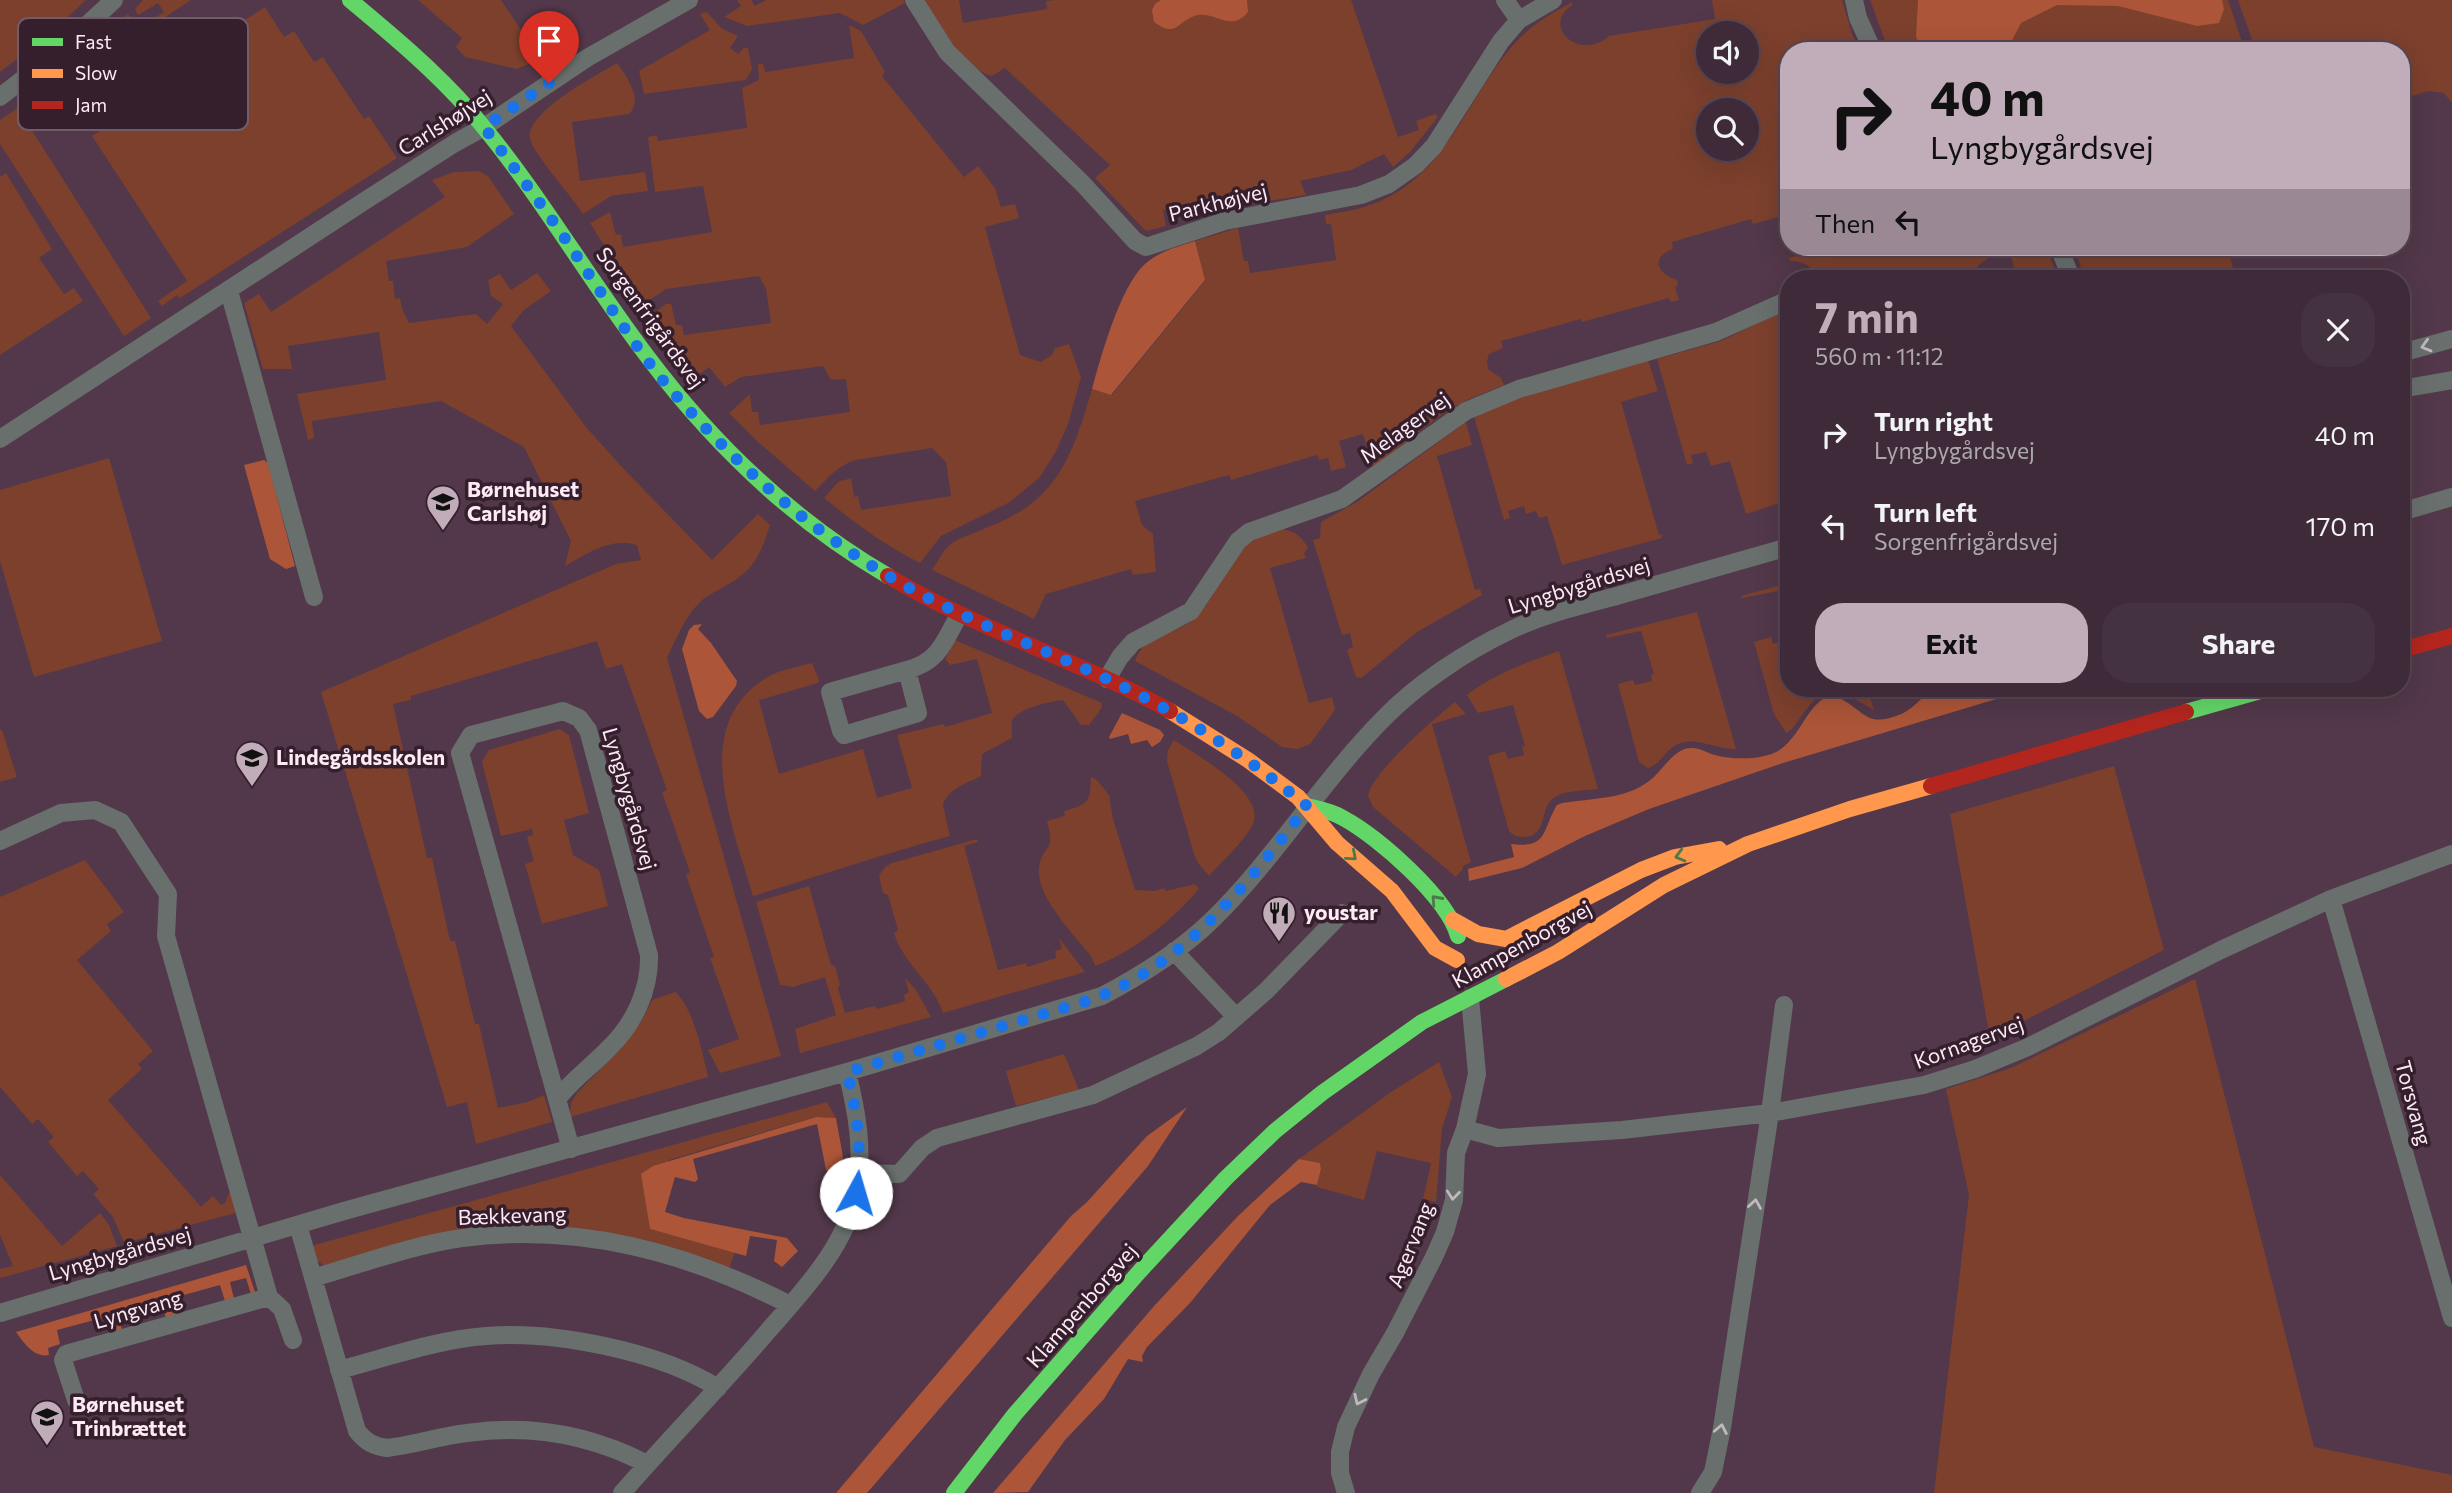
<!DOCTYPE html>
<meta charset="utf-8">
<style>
body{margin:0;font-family:Commissioner,sans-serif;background:#453240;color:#f1f3f6;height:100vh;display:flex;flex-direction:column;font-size:26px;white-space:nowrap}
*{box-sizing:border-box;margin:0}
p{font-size:23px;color:#ada7ae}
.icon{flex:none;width:38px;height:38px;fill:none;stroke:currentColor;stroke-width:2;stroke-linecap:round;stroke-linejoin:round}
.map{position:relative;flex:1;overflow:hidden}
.side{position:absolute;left:1780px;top:270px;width:630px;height:427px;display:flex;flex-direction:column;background:#3e2a38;border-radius:28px;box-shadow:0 7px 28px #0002,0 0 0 2px #574653}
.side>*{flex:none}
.hud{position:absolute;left:1780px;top:42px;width:630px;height:214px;border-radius:28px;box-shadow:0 7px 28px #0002,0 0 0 2px #574653;background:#c1acb9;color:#111;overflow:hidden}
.tools{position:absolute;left:1696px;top:21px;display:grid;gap:14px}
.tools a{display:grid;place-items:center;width:63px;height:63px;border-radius:50%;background:#3e2a38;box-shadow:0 7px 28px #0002,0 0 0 2px #574653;font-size:35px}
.pin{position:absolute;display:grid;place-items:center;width:60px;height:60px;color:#fff;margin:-72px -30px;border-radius:50% 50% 50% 0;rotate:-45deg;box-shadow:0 0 7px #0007}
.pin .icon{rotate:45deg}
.me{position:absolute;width:77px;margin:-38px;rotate:6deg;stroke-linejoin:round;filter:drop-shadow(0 0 5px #0008)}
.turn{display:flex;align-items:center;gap:24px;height:147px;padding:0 35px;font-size:32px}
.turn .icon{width:91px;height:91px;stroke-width:2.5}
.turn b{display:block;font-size:49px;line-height:60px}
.then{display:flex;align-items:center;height:66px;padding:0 35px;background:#0003;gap:14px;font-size:26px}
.round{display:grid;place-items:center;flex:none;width:74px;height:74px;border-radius:28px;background:#453240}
.head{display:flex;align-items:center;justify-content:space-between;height:119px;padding:0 35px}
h1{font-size:42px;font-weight:700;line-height:52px;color:#c1acb9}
.primary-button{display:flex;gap:14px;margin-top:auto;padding:14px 35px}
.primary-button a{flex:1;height:80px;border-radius:28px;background:#c1acb9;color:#111;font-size:28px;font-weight:700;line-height:80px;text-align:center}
.primary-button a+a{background:#453240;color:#f1f3f6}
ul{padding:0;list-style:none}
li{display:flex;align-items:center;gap:21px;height:91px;padding:0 35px}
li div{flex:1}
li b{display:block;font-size:26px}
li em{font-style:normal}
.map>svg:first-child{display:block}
.green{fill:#7c402d;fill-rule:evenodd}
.forest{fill:#ac5538}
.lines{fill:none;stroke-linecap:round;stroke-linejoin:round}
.street{stroke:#686f6c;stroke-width:18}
.fast{stroke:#63d668;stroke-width:16}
.slow{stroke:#ff974d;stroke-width:16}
.jam{stroke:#b3261e;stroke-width:16}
.oneway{stroke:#c1b9be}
.oneway2{stroke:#4c7a4a}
.route{stroke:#1a73e8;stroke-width:12;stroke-dasharray:0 21.6}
.labels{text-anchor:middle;stroke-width:7;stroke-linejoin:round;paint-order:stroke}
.street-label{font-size:21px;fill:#fdeaf5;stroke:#351f2d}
.poi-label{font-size:21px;font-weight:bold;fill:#fdeaf5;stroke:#351f2d;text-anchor:start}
.key{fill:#351f2d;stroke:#715c69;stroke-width:2}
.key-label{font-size:19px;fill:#fdeaf5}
</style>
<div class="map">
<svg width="2452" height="1493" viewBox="0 0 2452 1493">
<rect width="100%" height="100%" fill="#52384a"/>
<path class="green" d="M0,0H86L48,35L0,72Z
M143,0H191L147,29L144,25L164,12L158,3L138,15L135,9Z
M418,0H501L539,57L567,39L571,42V45L517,69L465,57L456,47L462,38Z
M737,0H751L755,6L766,0H903L905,3L863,25L840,13L747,26L724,17L741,6Z
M924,0H959L963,23L1047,9L1046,1L1056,0H1351L1398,137L1419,130L1416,121L1435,114L1438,117L1410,152L1393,167L1384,154L1351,170L1300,181L1306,195L1236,206L1225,195L1163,210L1166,226L1146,231L1095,178L1110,165L1005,68L992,76C965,70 936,24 924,0Z
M1712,0H1842L1852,34L1861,51H1788V214L1753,224L1751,219L1672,242L1673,249C1650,257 1657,274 1677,280L1678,285L1675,287L1679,300L1671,302L1669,298L1582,322L1581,319L1501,341L1503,348L1489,354L1487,361L1488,369L1501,378L1504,385L1467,400L1441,415L1373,467L1363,434L1339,441L1346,467L1331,471L1328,458L1319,460L1317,455L1231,480L1229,475L1135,501L1142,525L1153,534L1156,572L1133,575L1131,569L1046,594L1034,619L932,570L944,551L952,543C972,532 995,526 1016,514C1064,487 1077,439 1092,389L1112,395L1205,281L1195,241L1238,228L1244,261H1248L1250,273L1336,260L1331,224H1326L1325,215C1339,212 1353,211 1367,206C1446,181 1465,99 1515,43C1531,25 1551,14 1572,2V5C1540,27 1581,62 1609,36L1715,19ZM1708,33H1746V72H1708ZM1708,110H1746V149H1708Z
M1870,0H2228L2245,51H1893L1884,38Z
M2238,0H2452V103L2444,93L2429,91L2401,99V51H2256Z
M265,7L284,37L294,31L314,62L323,57L364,119L369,116L397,158L180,298L177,295L162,306L158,301L187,281L92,136L129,112L126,105L156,85L153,79Z
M707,12L721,28L738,36L730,48L738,54L744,48H748L752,69L746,80L644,94L639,71L710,30L700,14Z
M128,14L140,35L126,44L75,89L64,72Z
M849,25L861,31L885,72L882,76L964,177L978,166L995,188L1001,207L1015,204L1019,218L985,227L1020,355L1041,362L1052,355L1055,348L1069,344L1081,377L1068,424L1056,451L1040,477L1010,502L941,536L920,563C885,546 854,522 824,498L838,482L851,478L854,497L858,496L861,510L951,496L946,462L932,448L856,460C838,465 828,478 815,491L759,443L729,413L750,394L752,412H758L760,425L850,412L846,379L831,380L823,366L741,377L725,387L709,367L697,376L678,353L651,315L666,304H671L676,325H682L684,335L771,323L766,289L759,276L666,289L642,305L590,223L610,212L616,235L621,234L623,247L712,232L703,186L655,192L648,137L657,135L658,141L747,128L742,88L759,80L758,64H763L765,72L854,58Z
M617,63C626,76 644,99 629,114L572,122L580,181L645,172L648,191L611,196L583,214C573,198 533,153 530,139C525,112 597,75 617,63Z
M22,105L28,114L26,121L151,318L124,336L0,144V120Z
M479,171L488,176L514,214L467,247L386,261L389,281H393L395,299L400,298L402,309L409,323L476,314L487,324L503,304L491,296L488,280L500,274L511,290L537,273L551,291L524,310L511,326L586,427L620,465L712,560L758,514L770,525C761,553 755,570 727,585C717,591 709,594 700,602C685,617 676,639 667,658L781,1056L720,1073L708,1050L739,1039L710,958L714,957L686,875L690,872L662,792L667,790L622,664L606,669L597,641L411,696V700L393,704L427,858H432L450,941H455L475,1024H479L498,1108L528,1102L544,1095L552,1122L476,1144L467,1102L447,1107L321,692L616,564L641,560L637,545C610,537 587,554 565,566L571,541L524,447L441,401L312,421L314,438L308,440L297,394L386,380L379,332L288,346L292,369H263L244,303L259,294L271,312L445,197L432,180L454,172Z
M6,173L52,249L39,258L64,294L74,288L83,301L0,355V177Z
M1829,247H2046L2055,270L2033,277L2031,272L2017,276L2011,257C1996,251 1990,256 1978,266L1977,278H1817C1812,266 1804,261 1790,261L1789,258Z
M2075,247H2227L2236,278H2084Z
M1788,309V500L1746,514L1730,461L1711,466L1706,452L1691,455L1693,463L1687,465L1657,359L1721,341Z
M1648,360L1658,391L1621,402L1659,535L1662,534V538L1562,565L1547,516L1539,518L1536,511L1526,514L1524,506L1508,511L1510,518L1504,520L1474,416L1514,400Z
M1466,422L1472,445L1437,456L1475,590L1480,589L1482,595L1417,632L1365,675L1361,678L1356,677L1347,650L1353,647L1350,633L1342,635L1313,540L1320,538L1321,522L1357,502Z
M109,458L162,641L34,677L0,561V490Z
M1275,528C1291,530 1300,533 1308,548L1304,553L1306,558L1270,568L1309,703L1332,697L1335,710L1310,744L1297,749L1282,747L1237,716L1135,661C1146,631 1172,638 1194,619C1217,598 1224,564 1247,544C1255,537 1266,533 1275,528Z
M1788,583V628L1778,591L1742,598L1741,596Z
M1697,612L1736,749C1715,750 1694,734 1674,746C1664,753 1659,765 1648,768L1639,762L1618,684L1633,680L1635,685L1652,681L1651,675L1654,674L1641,631L1607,638L1606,635Z
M1771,637L1773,644L1788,640V688H1867L1874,710C1824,680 1825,684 1792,729L1787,733L1785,731L1774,714L1754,642Z
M955,640L1102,703L1101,709L1089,725H1081L1063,700C1051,701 1016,709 1012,721C1011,726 1012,733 1012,738L982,754L981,776C968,783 947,789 943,805L950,836C884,854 819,876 753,896C734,829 688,726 766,678C779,670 796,667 812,663L819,680L818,683L759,700L779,774L863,749L877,798L912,788L897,735L944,724L945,727L992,713L977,659L950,665L945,659Z
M1559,651L1598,789C1585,791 1565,790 1555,797C1538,807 1549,836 1524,837C1517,837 1514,836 1509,831L1488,756L1505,751L1508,759L1524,755L1522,747L1525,746L1513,705L1478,713L1467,695C1494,674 1527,662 1559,651Z
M1455,702L1466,714L1432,724L1471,862L1463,866V869L1456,877L1373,807L1368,796C1371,773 1435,718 1455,702Z
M560,729L569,735L589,813L564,820L573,855L599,870L608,906L542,924L525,864L534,861L527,837L533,835L532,829L501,836L482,762L489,750Z
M0,730H2L17,777L0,782Z
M1174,740C1195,754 1270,795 1252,826C1242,844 1223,860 1209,876L1198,863L1194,854L1167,761L1168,750Z
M2114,766L2164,950L1990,1038L1950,814Z
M1091,777L1097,780L1109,795L1113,819L1135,890L1154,891L1164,888L1166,891L1195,884L1199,889C1171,921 1135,951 1095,966L1091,956C1074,935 1035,895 1039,867C1043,843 1056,854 1047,821L1065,816L1064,811C1089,804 1090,802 1091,777Z
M977,839L978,842L964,846L998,970L1026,963L1027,967L1056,958L1055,951L1062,949L1059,938L1085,972L943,1013C933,982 903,964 894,933L898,930L888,895L883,893L879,876L885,867L892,863Z
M85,860L124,912L107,924L111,931L77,960L153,1051L138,1064L142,1069L108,1100L201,1207L213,1196L221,1205L225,1203L229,1193L233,1192L239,1212L124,1243L113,1217L93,1194L99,1189L83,1171L77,1176L48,1142L54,1137L38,1119L32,1124L0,1087V897Z
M809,886L831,965L835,966L840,985L838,988L845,1013L875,1006L877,1009L905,1001L904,995L909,992L905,978L916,990L931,1017L800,1053L795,1029L836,1015L825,977L793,987L780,985L756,902Z
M2195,979L2314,1447L2452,1475V1493H1934L1969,1195L1946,1089L2011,1068Z
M675,992C693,1006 703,1054 708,1077L570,1117L571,1103L577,1093L622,1047L641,1022L652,1000Z
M1064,1054L1079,1090L1016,1106L1006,1071Z
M1439,1062L1452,1097L1442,1128L1436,1202L1423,1199L1431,1163L1377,1151L1364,1200L1317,1187L1321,1169L1320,1163L1299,1159L1391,1092Z
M827,1102L836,1118L815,1117L669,1160L650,1229L735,1252L729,1269L560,1228L325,1266L316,1260L311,1246Z
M0,1175L62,1246L100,1213L109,1225L117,1246L0,1278V1269L13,1266L0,1235Z"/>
<path class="forest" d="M1161,0H1247L1248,12C1230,34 1214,9 1194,16C1176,23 1176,38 1154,22L1152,10L1155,4Z
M1918,0H2222L2224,9L2219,23L2197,26L2118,6L2057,5L2021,23L2009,46L2015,51H1923L1916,37Z
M1195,241L1205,280L1111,395L1092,389C1101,356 1120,287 1145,264C1160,251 1177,247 1195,241Z
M264,460L268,463L295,566L286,569L270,559L244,465Z
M702,624L698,629L711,643L737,681L736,686L713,717L707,719L699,711L682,649L689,630L694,625Z
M1934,688H2033L1783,763L1649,809L1585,836L1522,868L1469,881L1468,869L1514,857L1511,844C1549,849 1542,829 1557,805L1562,803C1592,798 1624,800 1649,781C1662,772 1673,749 1690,748C1699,747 1707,753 1715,755C1732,760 1763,760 1778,751C1798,739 1806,710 1823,699C1839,689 1857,713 1870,718C1879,721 1888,719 1896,716C1913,711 1921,697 1934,688Z
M1122,713L1160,730L1164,735L1160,742L1152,747L1147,740L1131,744L1128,734L1110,739L1109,737Z
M1187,1107L1148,1166L867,1493H836L1071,1216L1087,1202L1147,1136Z
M816,1117L836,1118L843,1157L840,1172L834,1173L826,1170L817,1124L693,1159L698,1179L695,1182L675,1177L665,1212L684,1218L787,1238L798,1251L782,1267L774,1261L777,1240L750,1236L746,1256L650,1229L641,1174L653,1166Z
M1299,1159L1320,1163L1321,1169L1317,1185L1301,1182L1270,1205L1190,1303L1147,1347L1142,1356L1143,1362L1128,1359L1104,1399L1065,1440L1028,1492L993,1493L1155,1305L1238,1216Z
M246,1265L255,1292L251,1294L246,1278L230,1282L234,1299L225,1301L220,1285L173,1298L177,1314L166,1318L161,1302L118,1314L122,1330L111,1333L106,1317L57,1330L60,1344L48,1348L49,1355C34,1358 24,1343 16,1332Z"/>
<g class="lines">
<path class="street" d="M914,0L947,52L1083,184L1135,241L1146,247L1225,221L1361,195L1389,184L1416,165L1434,146L1501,41L1519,20L1553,0
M1505,0L1519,20
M1854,0L1858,18L1873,51
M0,97L53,56L114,0
M2059,247L2071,278
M229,291L314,597
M2401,353L2452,339
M2401,389L2452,380
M0,439L363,202L455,143L484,127L587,58L689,0
M2401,512L2452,497
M907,670L830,692L841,731L844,735L918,713L907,670C939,662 944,642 959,615
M1107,679L1120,657L1133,642L1191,611L1238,541L1249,532L1342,499L1466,411L1519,389L1716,332L1788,300
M0,841L61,813L95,810L121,822L168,894L166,936L269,1297L66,1354L63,1360L76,1400
M2331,899L2452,1318
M1174,951L1236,1017
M558,1098C573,1079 592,1066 609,1048C634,1024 650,990 649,955L588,730L579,718L563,711L471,735L460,753L571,1149
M1465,1129L1498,1138L1622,1130L1770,1113L1924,1085L1975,1069L2028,1047L2221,950L2331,899L2452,854
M859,1173L899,1174L922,1148L937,1138L1093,1095L1197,1046L1219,1032L1266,991L1342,913
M298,1225L357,1431C366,1442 373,1446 387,1448C414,1445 440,1436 467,1433C530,1424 591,1435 647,1464
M313,1278C361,1264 413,1245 462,1238C579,1223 687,1252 790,1305
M269,1297L282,1309L293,1340
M0,1313L344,1211L847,1072L1102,996C1140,976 1180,951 1211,921C1274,860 1321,782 1383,719C1417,684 1465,652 1509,631C1543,614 1583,605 1620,595C1676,579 1732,563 1788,547
M339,1370C385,1358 439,1339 486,1336C554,1330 661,1352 718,1388
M622,1493C670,1438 721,1386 768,1331C803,1291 846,1246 856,1193C864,1150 857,1112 847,1072
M1346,1493L1340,1473V1452L1346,1427L1371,1374L1395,1333L1434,1257L1445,1232L1454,1200L1456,1153L1465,1129L1477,1074L1470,998
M1700,1493L1713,1472L1722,1428L1770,1113L1784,1005"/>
<path class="fast" d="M350,0C392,35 434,70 470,111C536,187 586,276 647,356C714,445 792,520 888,576
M2186,712L2271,688
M1307,806C1319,809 1332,811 1343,818C1378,837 1447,897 1458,936
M954,1493L1015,1414L1139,1272L1226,1178L1275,1131L1322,1093L1422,1022L1506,979"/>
<path class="slow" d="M1170,711L1248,760L1298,797L1337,843L1392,891L1435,948L1457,960
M1453,920L1478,934L1506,939L1641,870L1675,857L1719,849
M1506,979L1558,952L1664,885L1748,844L1850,809L1931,786"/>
<path class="jam" d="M888,576C978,630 1079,660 1170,711
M2401,650L2452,636
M1931,786L2186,712"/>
</g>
<defs><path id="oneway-chevron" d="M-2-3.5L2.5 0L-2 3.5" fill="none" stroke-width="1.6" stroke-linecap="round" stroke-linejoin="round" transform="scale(1.75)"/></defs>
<g class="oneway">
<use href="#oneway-chevron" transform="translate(2426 346) rotate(164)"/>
<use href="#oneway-chevron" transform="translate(1453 1195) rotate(96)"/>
<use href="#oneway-chevron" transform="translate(1755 1204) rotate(-81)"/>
<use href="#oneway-chevron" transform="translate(1359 1400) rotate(115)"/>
<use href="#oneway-chevron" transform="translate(1721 1429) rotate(-79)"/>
</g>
<g class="oneway2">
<use href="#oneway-chevron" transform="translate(1352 856) rotate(41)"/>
<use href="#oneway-chevron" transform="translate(1680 856) rotate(165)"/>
<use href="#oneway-chevron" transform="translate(1436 900) rotate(-132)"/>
</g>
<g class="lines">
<path class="route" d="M549,83L484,127C516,171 550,215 580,261C609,304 637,351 671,390C732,460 799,521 877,569C950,615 1031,643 1109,680C1180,713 1246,756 1307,806C1247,885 1179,972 1081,1003L847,1072C858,1118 862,1146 856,1193"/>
</g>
<defs>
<g id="school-pin" transform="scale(1.75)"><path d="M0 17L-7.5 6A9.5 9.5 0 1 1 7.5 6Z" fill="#c1acb9" stroke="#351f2d"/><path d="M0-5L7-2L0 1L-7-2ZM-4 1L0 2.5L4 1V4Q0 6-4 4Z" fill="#111"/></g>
<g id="restaurant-pin" transform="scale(1.75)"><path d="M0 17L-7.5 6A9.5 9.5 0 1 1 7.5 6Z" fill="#c1acb9" stroke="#351f2d"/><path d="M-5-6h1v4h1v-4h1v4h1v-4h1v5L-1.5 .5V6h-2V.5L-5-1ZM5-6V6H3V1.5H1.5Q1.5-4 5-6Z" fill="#111"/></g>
</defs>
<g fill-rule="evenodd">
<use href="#school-pin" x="443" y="502"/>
<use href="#school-pin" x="252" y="758"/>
<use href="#restaurant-pin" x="1279" y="913"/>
<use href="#school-pin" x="47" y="1417"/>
</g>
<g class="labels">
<g class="street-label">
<text transform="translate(445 123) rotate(-32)" y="7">Carlshøjvej</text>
<text transform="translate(1218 203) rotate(-14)" y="7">Parkhøjvej</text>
<text transform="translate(650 318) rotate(54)" y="7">Sorgenfrigårdsvej</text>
<text transform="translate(1405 428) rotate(-36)" y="7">Melagervej</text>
<text transform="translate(1579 586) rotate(-17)" y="7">Lyngbygårdsvej</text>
<text transform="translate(629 799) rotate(74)" y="7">Lyngbygårdsvej</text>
<text transform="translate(1522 945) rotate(-29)" y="7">Klampenborgvej</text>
<text transform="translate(1969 1043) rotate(-20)" y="7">Kornagervej</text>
<text transform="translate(2413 1103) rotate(75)" y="7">Torsvang</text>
<text transform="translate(512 1216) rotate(-2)" y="7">Bækkevang</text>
<text transform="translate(1411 1245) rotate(-68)" y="7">Agervang</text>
<text transform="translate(120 1254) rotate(-16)" y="7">Lyngbygårdsvej</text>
<text transform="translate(1082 1306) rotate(-49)" y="7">Klampenborgvej</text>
<text transform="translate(138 1310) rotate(-16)" y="7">Lyngvang</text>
</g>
<g class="poi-label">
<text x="467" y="497">Børnehuset<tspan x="467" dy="24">Carlshøj</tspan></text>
<text x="276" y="765">Lindegårdsskolen</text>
<text x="1304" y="920">youstar</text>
<text x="72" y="1412">Børnehuset<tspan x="72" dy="24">Trinbrættet</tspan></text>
</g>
</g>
<rect x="18" y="18" width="230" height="112" rx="10" class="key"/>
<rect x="32" y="38" width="31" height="8" fill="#63d668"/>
<rect x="32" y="69" width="31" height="9" fill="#ff974d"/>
<rect x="32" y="101" width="31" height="8" fill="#b3261e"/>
<g class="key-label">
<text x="75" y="49">Fast</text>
<text x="75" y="80">Slow</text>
<text x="75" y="112">Jam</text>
</g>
</svg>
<div class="tools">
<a><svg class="icon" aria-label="sound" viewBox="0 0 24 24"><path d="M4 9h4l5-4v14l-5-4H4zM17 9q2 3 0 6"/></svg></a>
<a><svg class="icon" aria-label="search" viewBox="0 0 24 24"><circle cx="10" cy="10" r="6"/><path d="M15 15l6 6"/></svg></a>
</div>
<div class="pin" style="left:549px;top:83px;background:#d93025"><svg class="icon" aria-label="arrive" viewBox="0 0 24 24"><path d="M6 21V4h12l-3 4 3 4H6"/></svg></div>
<svg class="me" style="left:856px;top:1193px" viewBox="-20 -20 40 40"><circle r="19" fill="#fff"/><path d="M0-13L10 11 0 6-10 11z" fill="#1a73e8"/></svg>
<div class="hud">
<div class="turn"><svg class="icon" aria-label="right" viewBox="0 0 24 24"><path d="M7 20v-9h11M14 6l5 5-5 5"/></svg><div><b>40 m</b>Lyngbygårdsvej</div></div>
<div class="then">Then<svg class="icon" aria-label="left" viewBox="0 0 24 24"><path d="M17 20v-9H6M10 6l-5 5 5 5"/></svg></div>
</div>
<section class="side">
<div class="head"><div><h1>7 min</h1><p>560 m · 11:12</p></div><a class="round"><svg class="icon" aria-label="close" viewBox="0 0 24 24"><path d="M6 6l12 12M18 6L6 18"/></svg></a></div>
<ul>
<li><svg class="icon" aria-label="right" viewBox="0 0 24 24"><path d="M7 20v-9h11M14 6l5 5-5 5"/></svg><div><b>Turn right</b><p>Lyngbygårdsvej</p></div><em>40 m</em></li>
<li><svg class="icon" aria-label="left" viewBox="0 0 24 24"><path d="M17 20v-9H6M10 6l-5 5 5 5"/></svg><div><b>Turn left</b><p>Sorgenfrigårdsvej</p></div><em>170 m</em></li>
</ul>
<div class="primary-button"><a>Exit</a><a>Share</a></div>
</section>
</div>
